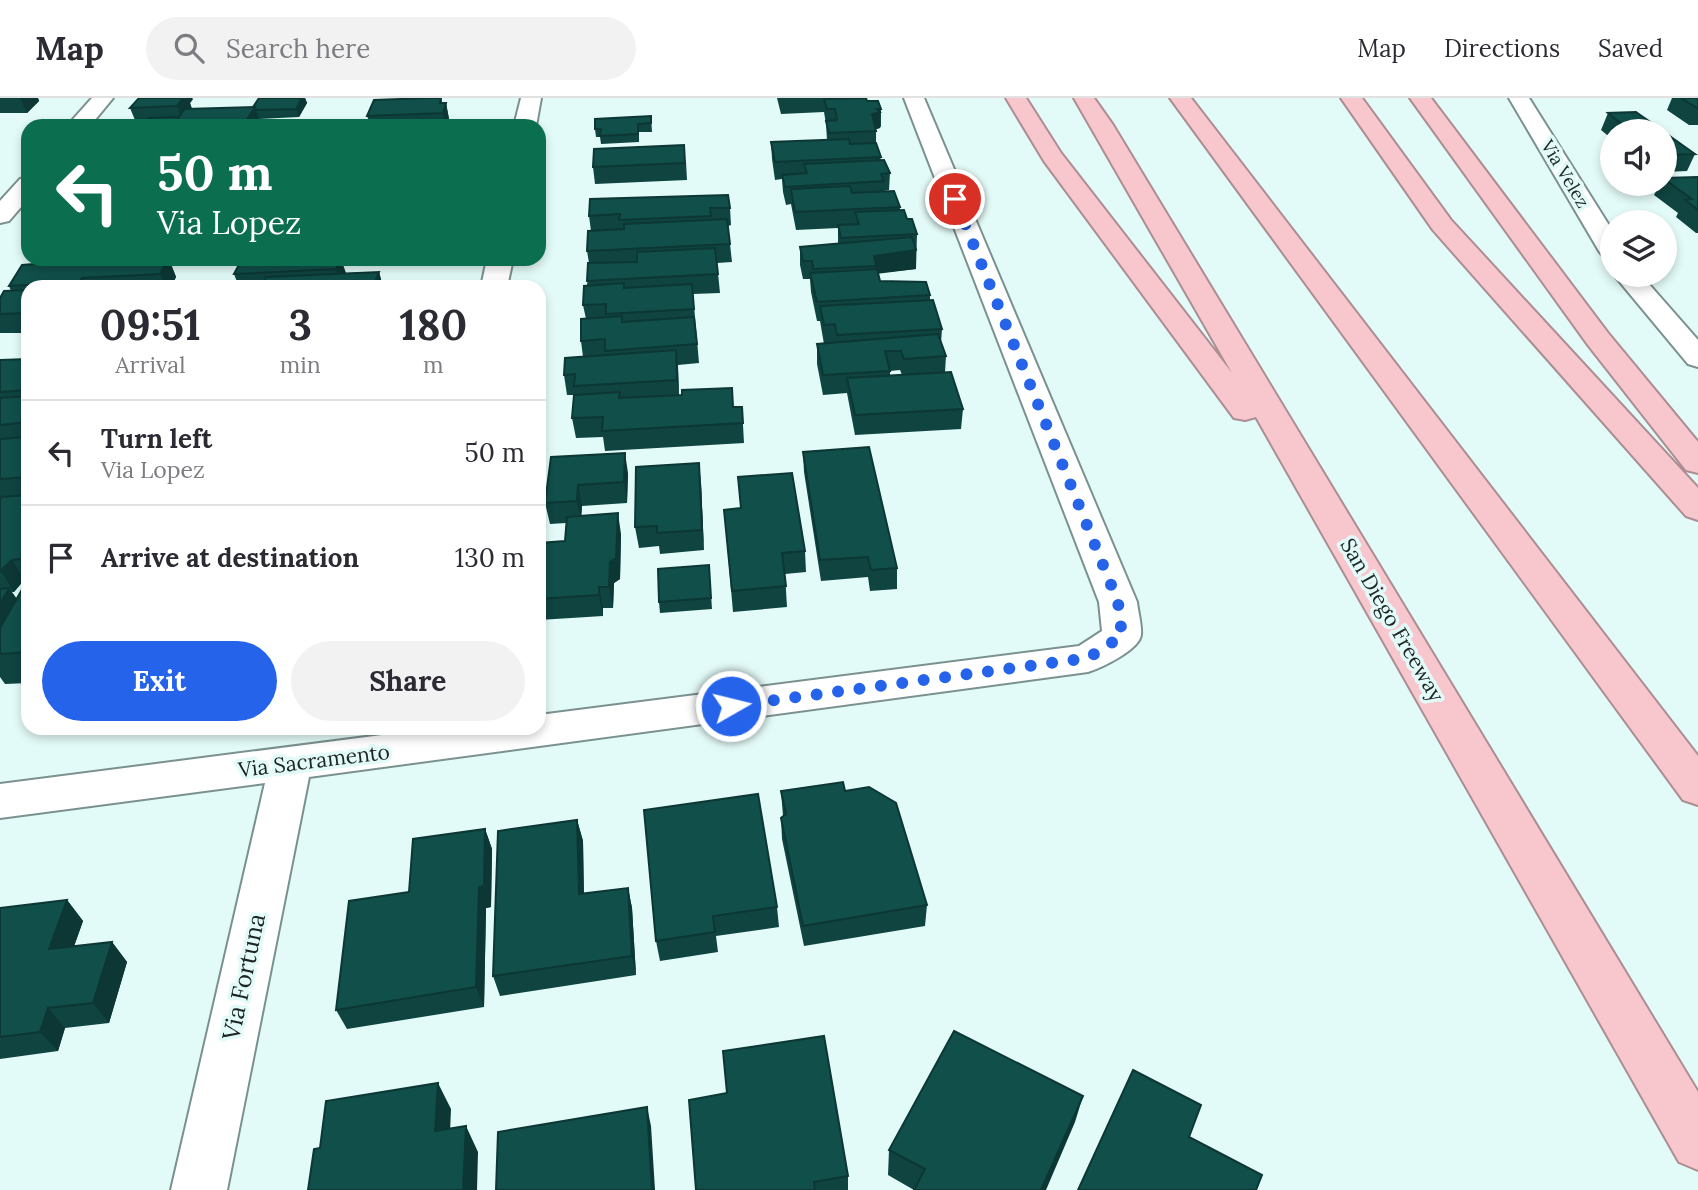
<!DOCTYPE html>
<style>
body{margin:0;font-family:Lora,serif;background:#f2f2f3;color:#2b2b33;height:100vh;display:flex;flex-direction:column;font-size:26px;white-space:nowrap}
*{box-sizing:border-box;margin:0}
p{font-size:23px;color:#7c7c81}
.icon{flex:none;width:38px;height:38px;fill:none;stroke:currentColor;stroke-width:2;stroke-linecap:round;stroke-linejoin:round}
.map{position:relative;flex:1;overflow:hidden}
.panel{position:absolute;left:21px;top:182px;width:525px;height:455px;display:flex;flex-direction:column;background:#fff;border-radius:21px;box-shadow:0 4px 10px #0003}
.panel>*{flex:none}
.banner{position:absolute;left:21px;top:21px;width:525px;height:147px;border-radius:21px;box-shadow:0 4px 10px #0003;background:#0b6e4f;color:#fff;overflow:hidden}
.controls{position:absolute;left:1600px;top:21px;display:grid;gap:14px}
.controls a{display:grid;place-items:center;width:77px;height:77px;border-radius:50%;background:#fff;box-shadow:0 4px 10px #0003;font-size:35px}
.pin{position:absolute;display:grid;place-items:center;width:60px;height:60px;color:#fff;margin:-30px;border:4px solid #fff;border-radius:50%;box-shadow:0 2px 7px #0007}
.me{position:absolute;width:77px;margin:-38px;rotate:82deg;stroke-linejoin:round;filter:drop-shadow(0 0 5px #0008)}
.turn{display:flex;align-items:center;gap:24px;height:147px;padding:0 21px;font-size:32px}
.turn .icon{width:91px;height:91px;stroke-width:2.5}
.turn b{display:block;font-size:49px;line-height:60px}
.eta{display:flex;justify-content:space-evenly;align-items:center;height:119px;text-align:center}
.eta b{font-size:42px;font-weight:700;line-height:49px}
.action{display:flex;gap:14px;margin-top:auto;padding:14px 21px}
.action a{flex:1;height:80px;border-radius:42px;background:#2563eb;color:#fff;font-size:28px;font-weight:700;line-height:80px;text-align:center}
.action a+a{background:#f2f2f3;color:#2b2b33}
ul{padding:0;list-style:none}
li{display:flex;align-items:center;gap:21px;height:105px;padding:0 21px;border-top:2px solid #e1e1e2}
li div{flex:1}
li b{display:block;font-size:26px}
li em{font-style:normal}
header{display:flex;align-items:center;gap:42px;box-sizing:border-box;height:98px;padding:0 35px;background:#fff;border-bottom:2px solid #e1e1e2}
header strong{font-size:33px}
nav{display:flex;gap:38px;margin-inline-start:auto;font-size:24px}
.search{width:490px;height:63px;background:#f2f2f3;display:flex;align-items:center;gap:18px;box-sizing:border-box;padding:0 24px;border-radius:38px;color:#7c7c81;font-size:26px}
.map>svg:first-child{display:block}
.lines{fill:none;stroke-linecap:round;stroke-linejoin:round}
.minor-casing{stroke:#7b918f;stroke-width:4}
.highway-casing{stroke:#ab8e92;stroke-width:4}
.minor{fill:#fff;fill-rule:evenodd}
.highway{fill:#f8c7ce;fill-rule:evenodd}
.wall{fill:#0f4440;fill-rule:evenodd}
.shaded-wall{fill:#0c3734}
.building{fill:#114f4a;stroke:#0c3734;stroke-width:2}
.route{stroke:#2563eb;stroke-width:12;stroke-dasharray:0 21.6}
.labels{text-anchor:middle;stroke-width:7;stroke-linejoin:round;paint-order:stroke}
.far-street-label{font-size:18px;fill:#1c2524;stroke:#e3fbf8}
.street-label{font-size:21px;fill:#1c2524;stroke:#e3fbf8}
.near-street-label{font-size:24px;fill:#1c2524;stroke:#e3fbf8}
</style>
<header>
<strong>Map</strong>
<div class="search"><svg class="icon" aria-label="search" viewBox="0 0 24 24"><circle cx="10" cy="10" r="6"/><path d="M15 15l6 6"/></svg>Search here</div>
<nav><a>Map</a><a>Directions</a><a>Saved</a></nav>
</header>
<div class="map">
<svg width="1698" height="1092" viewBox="0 0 1698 1092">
<rect width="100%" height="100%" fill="#e3fbf8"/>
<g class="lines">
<g class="minor-casing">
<path id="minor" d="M92,0H113L90,28H67Z
M521,0H541L536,28H514Z
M904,0H924L1137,504C1138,514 1142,527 1141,537C1139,552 1101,570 1088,574L309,679L227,1092H171L265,685L0,720V686L436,630H539V617L1079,548L1102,533L1099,504Z
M1509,0H1529L1612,132V161L1603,158L1599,153Z
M28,79V101L9,123L0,125V103L20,81Z
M487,161H513L507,189H481Z
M1614,177H1641L1698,242V269L1688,266Z"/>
</g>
<g class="highway-casing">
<path id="highway" d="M1006,0H1026L1061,55L1232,275L1074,0H1094L1113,27L1698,994V1072L1679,1064L1256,319L1245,322L1234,320L1044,63Z
M1170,0H1191L1698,658V707L1683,702Z
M1341,0H1362L1451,122L1698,390V422L1686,418L1433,132Z
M1410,0H1431L1608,235L1698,344V375L1686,372L1588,247Z"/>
</g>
<use href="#minor" class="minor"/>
<use href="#highway" class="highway"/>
</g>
<path class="wall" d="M0,0H38L39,3L27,15H0Z
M259,0H305L307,5L299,19L259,21L260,25L258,28H143L144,26L137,27L130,10L193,1L190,5L192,11L253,9Z
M441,0L442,5H446L449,21L448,28H345L369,23L367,18Z
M777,0H866L867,3L881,11V28L880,30L876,31V45L881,62L890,75L889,92L884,93V94L900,109V112L917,136L916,171L878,175L880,183L930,197V202L942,231L941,245L946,258L945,274L963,311L961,331L855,337L847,295L823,297L817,266V246H824L820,223H817L811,194L810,181H803L800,167V149L838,145V130L796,132L791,106L786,107L783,94L782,81L775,82L772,61L771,44L827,42L826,26L824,14L781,16ZM900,272L902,277H890V273Z
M1672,0H1698V27H1689L1667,12Z
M1608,15L1663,33H1612V41L1601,32Z
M651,18L652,34H639V44L601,46L600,39H596L595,31Z
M1664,34L1695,56L1687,73L1664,74Z
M686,64L687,82L595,86L593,69Z
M1698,79V135H1696L1676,119L1678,115L1654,97L1660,86H1664V80Z
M730,110L731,127L728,128L732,164L717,165L720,195L693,196L699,265L678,267L679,297L734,309H742L744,345L605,353L603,339L576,340L572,320L576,297H567L564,277L583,259L581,243L586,221L583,207L587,188L589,165L587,153L591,133L589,118Z
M40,161H187L186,163L170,164L176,179L171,189H28V235H0V200L11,193L9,188L42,165Z
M341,161L346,175L379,174L383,189H239L234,176Z
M28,261V585L5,586L0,579V262ZM24,482H28L17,501L12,494H14Z
M803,354L897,470V491L870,493L868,479L821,483L804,374Z
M551,359L628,375L627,405L582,408L581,418L621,436L620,481L614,485L613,510H603V518L539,522V445L565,443L566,425L550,426L545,405Z
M701,385L704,452L660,456L659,448L639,450L635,429Z
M724,412L805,453L806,474L785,476L787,509L733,514Z
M709,467L712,511L660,515L659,504Z
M781,693H845L927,807L925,828L804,848L782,741L781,720L783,718Z
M644,712L777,809L779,829L716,838L718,854L660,863L656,843Z
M577,722L583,743L584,796L628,790L632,810L636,877L500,898L493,878Z
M485,731L492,751L491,809L486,810L484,909L347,931L336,912L409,794Z
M67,802L83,823L74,848L112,844L127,864L109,925L65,930L58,953L0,961V810Z
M1075,1024L914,1092L888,1077L889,1052Z
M848,1078V1092H696Z"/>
<path class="shaded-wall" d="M20,0H38L39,3L27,15Z
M181,0H192L193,1L190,5L192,11L183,25L177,8Z
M302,0H305L307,5L299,19L296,11Z
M441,0L444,12L446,5L449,21L448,28H446L440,5Z
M255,9L260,25L258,28H244V26Z
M880,14V30L872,32V16Z
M916,152V171L876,176V168L874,158Z
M169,161L176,179L171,189H165L160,176Z
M340,161L347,178L342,189L336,171Z
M379,174L383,189H373Z
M82,180L86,189H81L79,184Z
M676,252L678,271L679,301L677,282Z
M625,355L628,375L627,405L624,384Z
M699,365L701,385L704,452L702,432Z
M578,387L582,408L581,424L577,403Z
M618,415L621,436L620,481L614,485L613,510L609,489L610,464Z
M12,462L24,482L14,494L1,473Z
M599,489L603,510V518L599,497Z
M9,490L23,511L0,551V506Z
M577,722L583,743L584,817L579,796Z
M485,731L492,751L491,809L486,810L484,909L476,889L479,789Z
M628,790L632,810L636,877L632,858Z
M67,802L83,823L66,871L49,851Z
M112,844L127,864L109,925L93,905Z
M48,910L65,930L58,953L40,934Z
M438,985L451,1011L449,1059L435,1033Z
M1083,998L1075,1024L1046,1092H1041Z
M647,1009L651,1028L655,1092H652Z
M466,1028L478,1054L477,1092H463Z"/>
<path class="building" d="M139,0H183L177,8L130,10Z
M259,0H302L296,11L256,12L255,9H253Z
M427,0H441L440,5H446L443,15L367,18L374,2Z
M866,0L867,3H878L881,11H877L880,14L872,16L876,33L829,35L826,23L837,22L835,11H827L824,1Z
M1681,0H1698V10H1697Z
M255,9L244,26L172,28L185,11Z
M1636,14L1663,33H1630L1608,15Z
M651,18V25L638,26V36L600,38L601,31H595V21Z
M179,19L172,28H143L149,20Z
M374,23L372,27L440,24L439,28H345L347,24Z
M1664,34L1695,56L1664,57Z
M849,41L850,46L876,45L881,59L775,64L771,44Z
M684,47L685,65L593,69L594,51Z
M884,62L890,75L881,76L884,83L785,89L782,77L807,75L804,66Z
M1698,79V112L1685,102L1692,101L1664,81V80Z
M850,88L852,95L894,93L900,109L795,114L791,91Z
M728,97L730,110H710L711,118L619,122L620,116L589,118L590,101Z
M904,112L907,121H912L917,136L841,140L838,127L859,126L855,114Z
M727,121L730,146L587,153L588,133L624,131V126Z
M912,139L916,152L874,158L876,168L813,171L812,163H803L800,149Z
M715,150L718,176L587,183L588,165L637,164V154Z
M72,161H139V162L168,161L160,176L82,180L79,184L9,188L22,167L71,163Z
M242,161H340L336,171L234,176Z
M877,171L880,183L926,184L930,197L817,204L810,175Z
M379,174L373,189H262L266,179Z
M624,185V190L692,186L694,211L606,216V206L583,207L584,188Z
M28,192V215L0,216V200L4,193Z
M933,202L942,231L837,237L835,226L824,227L820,208Z
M622,218V224L694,219L697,246L605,253V241L581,243V221Z
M938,236L946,258L904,261L901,253H885L890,273L823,277L817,246Z
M676,252L677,282L574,288L575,276L564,277L565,260Z
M28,261V292L0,294V262Z
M951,274L963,311L855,317L847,280Z
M732,290L733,309H742L743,325L602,333L603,319L572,320L574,297L620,294L619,300L682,297V292Z
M28,298V324L0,327V300Z
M28,339V379L0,381V341Z
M869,349L897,470L871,472L868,459L820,462L803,354Z
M625,355L624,384L578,387L577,403L545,405L551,359Z
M699,365L702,432L657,435V428L635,429L636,369Z
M792,375L805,453L782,455L786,488L732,493L724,412L741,410L738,379Z
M28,397V460L12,462L0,473V401L1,399Z
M618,415L616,460L610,464L609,489H599V497L539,501V445L565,443L567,419Z
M709,467L711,500L659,504L658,471Z
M28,481V554L0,556V530Z
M9,490L0,506V491Z
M843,684L845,693L869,689L896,705L927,807L803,828L781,720L786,716L781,693Z
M758,696L777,809L713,818L715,834L656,843L644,712Z
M577,722L579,796L628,790L632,858L493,878L498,733Z
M485,731L484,788L479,789L476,889L336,912L349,803L409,794L413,741Z
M67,802L49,851L112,844L93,905L48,910L40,934L0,939V810Z
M954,933L1083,998L1041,1092H914L925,1071L889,1052Z
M824,938L848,1078L814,1084L815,1092H696L689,1002L727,995L723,953Z
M1133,972L1201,1007L1189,1039L1262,1077L1256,1092H1078Z
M438,985L435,1033L466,1028L463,1092H308L314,1051L320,1050L326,1003Z
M647,1009L652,1092H496L498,1034Z"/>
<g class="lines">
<path class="route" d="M731,608L1088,560L1122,538L1118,504L955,101"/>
</g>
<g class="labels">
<g class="far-street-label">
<text transform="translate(1565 76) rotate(59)" y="6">Via Velez</text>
</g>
<g class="street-label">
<text transform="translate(1392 522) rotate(60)" y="7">San Diego Freeway</text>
<text transform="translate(314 663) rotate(-7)" y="7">Via Sacramento</text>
</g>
<g class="near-street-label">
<text transform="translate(244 879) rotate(-78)" y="8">Via Fortuna</text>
</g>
</g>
</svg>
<div class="controls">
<a><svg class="icon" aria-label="sound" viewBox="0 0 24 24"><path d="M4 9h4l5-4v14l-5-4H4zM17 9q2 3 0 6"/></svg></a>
<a><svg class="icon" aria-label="layers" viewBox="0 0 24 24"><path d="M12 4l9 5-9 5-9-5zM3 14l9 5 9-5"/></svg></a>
</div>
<div class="pin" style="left:955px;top:101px;background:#d93025"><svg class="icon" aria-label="arrive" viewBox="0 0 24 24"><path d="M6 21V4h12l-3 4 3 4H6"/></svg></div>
<svg class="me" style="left:731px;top:608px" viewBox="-20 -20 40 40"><circle r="17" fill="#2563eb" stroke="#fff" stroke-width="3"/><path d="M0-11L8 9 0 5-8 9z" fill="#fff"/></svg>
<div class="banner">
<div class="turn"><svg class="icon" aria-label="left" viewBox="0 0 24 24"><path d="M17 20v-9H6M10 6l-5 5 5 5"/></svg><div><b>50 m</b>Via Lopez</div></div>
</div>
<section class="panel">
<div class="eta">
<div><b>09:51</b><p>Arrival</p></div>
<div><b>3</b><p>min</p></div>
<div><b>180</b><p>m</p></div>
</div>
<ul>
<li><svg class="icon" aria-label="left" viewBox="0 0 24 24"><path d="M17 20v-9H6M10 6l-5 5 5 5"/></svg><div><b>Turn left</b><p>Via Lopez</p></div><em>50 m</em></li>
<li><svg class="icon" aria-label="arrive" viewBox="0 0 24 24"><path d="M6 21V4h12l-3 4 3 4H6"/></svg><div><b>Arrive at destination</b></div><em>130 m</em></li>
</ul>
<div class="action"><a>Exit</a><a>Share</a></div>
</section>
</div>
